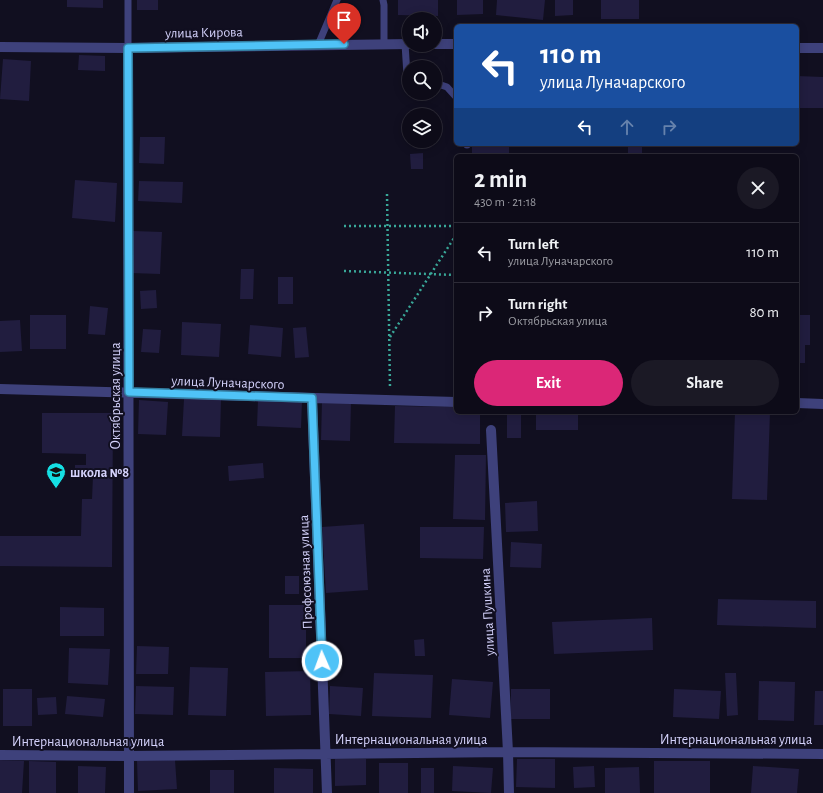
<!DOCTYPE html>
<meta charset="utf-8">
<style>
body{margin:0;font-family:"Alegreya Sans",sans-serif;background:#1b1925;color:#f1f3f6;height:100vh;display:flex;flex-direction:column;font-size:15px;white-space:nowrap}
*{box-sizing:border-box;margin:0}
p{font-size:13px;color:#9a9ba2}
.icon{flex:none;width:22px;height:22px;fill:none;stroke:currentColor;stroke-width:2;stroke-linecap:round;stroke-linejoin:round}
.map{position:relative;flex:1;overflow:hidden}
.side{position:absolute;left:454px;top:154px;width:345px;height:260px;display:flex;flex-direction:column;background:#0d0b18;border-radius:6px;box-shadow:0 2px 10px #0003,0 0 0 1px #2d2b37}
.side>*{flex:none}
.hud{position:absolute;left:454px;top:24px;width:345px;height:122px;border-radius:6px;box-shadow:0 2px 10px #0003,0 0 0 1px #2d2b37;background:#1a4fa0;color:#fff;overflow:hidden}
.buttons{position:absolute;left:402px;top:12px;display:grid;gap:8px}
.buttons a{display:grid;place-items:center;width:40px;height:40px;border-radius:50%;background:#0d0b18;box-shadow:0 2px 10px #0003,0 0 0 1px #2d2b37;font-size:20px}
.pin{position:absolute;display:grid;place-items:center;width:34px;height:34px;color:#fff;margin:-41px -17px;border-radius:50% 50% 50% 0;rotate:-45deg;box-shadow:0 0 4px #0007}
.pin .icon{rotate:45deg}
.me{position:absolute;width:44px;margin:-22px;rotate:358deg;stroke-linejoin:round;filter:drop-shadow(0 0 3px #0008)}
.turn{display:flex;align-items:center;gap:14px;height:84px;padding:0 20px;font-size:18px}
.turn .icon{width:52px;height:52px;stroke-width:2.5}
.turn b{display:block;font-size:28px;line-height:34px}
.lanes{display:flex;align-items:center;height:38px;padding:0 20px;background:#0003;justify-content:center;gap:20px;direction:ltr}
.lanes .off{opacity:.35}
.round{display:grid;place-items:center;flex:none;width:42px;height:42px;border-radius:21px;background:#1b1925}
.overview{display:flex;align-items:center;justify-content:space-between;height:68px;padding:0 20px}
h1{font-size:24px;font-weight:600;line-height:30px}
.button{display:flex;gap:8px;margin-top:auto;padding:8px 20px}
.button a{flex:1;height:46px;border-radius:24px;background:#db2777;color:#fff;font-size:16px;font-weight:600;line-height:46px;text-align:center}
.button a+a{background:#1b1925;color:#f1f3f6}
ul{padding:0;list-style:none}
li{display:flex;align-items:center;gap:12px;height:60px;padding:0 20px;border-top:1px solid #2d2b37}
li div{flex:1}
li b{display:block;font-size:15px}
li em{font-style:normal}
.map>svg:first-child{display:block}
.building{fill:#211d3f}
.lines{fill:none;stroke-linecap:round;stroke-linejoin:round}
.path{stroke:#39a899;stroke-width:2.5;stroke-dasharray:2 3;stroke-linecap:butt}
.service{stroke:#3e417b;stroke-width:7}
.minor{stroke:#3e417b;stroke-width:10}
.route-casing{stroke:#337fa1;stroke-width:10}
.route{stroke:#4fc3f7;stroke-width:7}
.labels{text-anchor:middle;stroke-width:4;stroke-linejoin:round;paint-order:stroke}
.street-label{font-size:14px;fill:#d4d2fb;stroke:#110f20}
.poi-label{font-size:14px;font-weight:bold;fill:#d4d2fb;stroke:#110f20;text-anchor:start}
</style>
<div class="map">
<svg width="823" height="793" viewBox="0 0 823 793">
<rect width="100%" height="100%" fill="#110f20"/>
<path class="building" d="M67,0H103V8L67,7Z
M137,0H158V10H137Z
M398,0H438V16L398,15Z
M457,0H483V14L457,15Z
M497,0H545L543,20L496,15Z
M555,0H573V15L555,16Z
M601,0H639V19H601Z
M79,55L105,56V71L78,70Z
M3,59L31,61L29,101L0,99Z
M797,76L823,77V108H797Z
M140,137H165L164,164L139,163Z
M472,144H509V156H472Z
M628,144H642V156H628Z
M423,153V169H411L410,154Z
M75,180L117,183L115,222L72,218Z
M139,181L183,182L182,203L138,201Z
M133,231L162,232L160,274L131,273Z
M241,269H254L253,299H240Z
M278,277H293V304H278Z
M156,290L157,308L141,309L140,291Z
M90,306L108,308L105,335L88,334Z
M30,315H66V349H30Z
M797,315H810V345H805V363H797Z
M20,320L22,351L0,352V321Z
M182,322L221,324L219,357L181,355Z
M250,325L283,328L281,357L248,354Z
M306,327L309,357L295,358L293,328Z
M143,329L161,330L159,353L141,352Z
M184,399L221,400L220,437L182,436Z
M139,400L168,402L166,435L138,434Z
M258,400L302,401L301,428L257,426Z
M322,401L351,402L350,441L321,440Z
M395,406L456,407V412H480V444L394,443Z
M536,412H578V430H536Z
M735,412H770L767,500L732,499Z
M42,413H113L112,567L0,566V536H81L82,499H92L93,476H75V465H86V454L42,453Z
M507,415H521V438H507Z
M455,455H486L485,520L453,519Z
M263,463L264,478L229,481L228,466Z
M537,501L538,531L506,532L505,503Z
M364,524L368,590L326,593L322,527Z
M420,527H484L483,559L420,558Z
M511,542L542,544L541,568L510,567Z
M285,576H299V594H285Z
M718,599L816,601V628L717,625Z
M269,605H306V658H269Z
M60,607L104,608V636H60Z
M652,618L653,650L554,654L552,622Z
M424,639L425,656H415L414,640Z
M137,646L169,647L168,674H136Z
M69,648L110,649L108,685L68,683Z
M190,667L228,668L226,716L188,715Z
M310,671L311,715L266,716L265,672Z
M374,673L433,675L431,718L372,716Z
M725,673H736L738,715L727,716Z
M452,679L493,682L490,718L449,715Z
M759,681L795,682L794,721L758,720Z
M136,686L174,687L173,715L135,714Z
M330,686L363,688L361,716L329,714Z
M3,689H32V726H3Z
M511,689H550V719H511Z
M674,689L721,691L719,719L673,717Z
M815,691H823V725H814Z
M67,696L105,699L103,717L65,714Z
M56,697L57,714L38,715L37,698Z
M335,759H366V785L335,786Z
M517,759H555V788L516,787Z
M0,760L24,761L22,793H0Z
M175,760L177,789L138,791L137,761Z
M29,761L56,762V793H29Z
M654,761H710V793H654Z
M379,763H408V793H379Z
M78,766L106,767L105,793H78Z
M453,766L493,768L491,793L452,791Z
M594,766L595,787L574,788L573,767Z
M753,766L799,769L797,793H751Z
M639,767L640,793H605V768Z
M274,768L313,769V793H274Z
M421,768H434V793H421Z
M210,770H234V793H210Z"/>
<g class="lines">
<path class="path" d="M387,194L390,388
M344,226H456
M344,271L456,275
M390,337L456,235"/>
<path class="service" d="M128,0V48
M383,0L384,5V44
M405,44L407,75L409,76
M318,45L337,0
M435,83L447,87L456,97
M467,144V145"/>
<path class="minor" d="M435,44H456
M0,47L128,48L409,44
M128,48L129,793
M797,48H823
M0,389L456,402
M312,399L327,793
M797,403L823,404
M491,430L508,752L509,793
M0,755L129,756L508,752L823,754"/>
</g>
<g class="lines">
<g class="route-casing">
<path id="route" d="M322,661L312,398L129,392L128,48L344,44"/>
</g>
<use href="#route" class="route"/>
</g>
<defs>
<g id="school-pin" transform="scale(1)"><path d="M0 17L-7.5 6A9.5 9.5 0 1 1 7.5 6Z" fill="#15dfe4" stroke="#110f20"/><path d="M0-5L7-2L0 1L-7-2ZM-4 1L0 2.5L4 1V4Q0 6-4 4Z" fill="#111"/></g>
</defs>
<g fill-rule="evenodd">
<use href="#school-pin" x="56" y="472"/>
</g>
<g class="labels">
<g class="street-label">
<text transform="translate(204 32) rotate(-1)" y="5">улица Кирова</text>
<text transform="translate(228 382) rotate(2)" y="5">улица Луначарского</text>
<text transform="translate(115 396) rotate(-90)" y="5">Октябрьская улица</text>
<text transform="translate(305 572) rotate(-92)" y="5">Профсоюзная улица</text>
<text transform="translate(487 612) rotate(-93)" y="5">улица Пушкина</text>
<text x="411" y="744">Интернациональная улица</text>
<text x="736" y="744">Интернациональная улица</text>
<text x="88" y="746">Интернациональная улица</text>
</g>
<g class="poi-label">
<text x="70" y="477">школа №8</text>
</g>
</g>
</svg>
<div class="buttons">
<a><svg class="icon" aria-label="sound" viewBox="0 0 24 24"><path d="M4 9h4l5-4v14l-5-4H4zM17 9q2 3 0 6"/></svg></a>
<a><svg class="icon" aria-label="search" viewBox="0 0 24 24"><circle cx="10" cy="10" r="6"/><path d="M15 15l6 6"/></svg></a>
<a><svg class="icon" aria-label="layers" viewBox="0 0 24 24"><path d="M12 4l9 5-9 5-9-5zM3 14l9 5 9-5"/></svg></a>
</div>
<div class="pin" style="left:344px;top:44px;background:#d93025"><svg class="icon" aria-label="arrive" viewBox="0 0 24 24"><path d="M6 21V4h12l-3 4 3 4H6"/></svg></div>
<svg class="me" style="left:322px;top:661px" viewBox="-20 -20 40 40"><circle r="17" fill="#4fc3f7" stroke="#fff" stroke-width="3"/><path d="M0-11L8 9 0 5-8 9z" fill="#fff"/></svg>
<div class="hud">
<div class="turn"><svg class="icon" aria-label="left" viewBox="0 0 24 24"><path d="M17 20v-9H6M10 6l-5 5 5 5"/></svg><div><b>110 m</b>улица Луначарского</div></div>
<div class="lanes"><svg class="icon" aria-label="left" viewBox="0 0 24 24"><path d="M17 20v-9H6M10 6l-5 5 5 5"/></svg><svg class="icon off" aria-label="ahead" viewBox="0 0 24 24"><path d="M12 20V5M6 11l6-6 6 6"/></svg><svg class="icon off" aria-label="right" viewBox="0 0 24 24"><path d="M7 20v-9h11M14 6l5 5-5 5"/></svg></div>
</div>
<section class="side">
<div class="overview"><div><h1>2 min</h1><p>430 m · 21:18</p></div><a class="round"><svg class="icon" aria-label="close" viewBox="0 0 24 24"><path d="M6 6l12 12M18 6L6 18"/></svg></a></div>
<ul>
<li><svg class="icon" aria-label="left" viewBox="0 0 24 24"><path d="M17 20v-9H6M10 6l-5 5 5 5"/></svg><div><b>Turn left</b><p>улица Луначарского</p></div><em>110 m</em></li>
<li><svg class="icon" aria-label="right" viewBox="0 0 24 24"><path d="M7 20v-9h11M14 6l5 5-5 5"/></svg><div><b>Turn right</b><p>Октябрьская улица</p></div><em>80 m</em></li>
</ul>
<div class="button"><a>Exit</a><a>Share</a></div>
</section>
</div>
